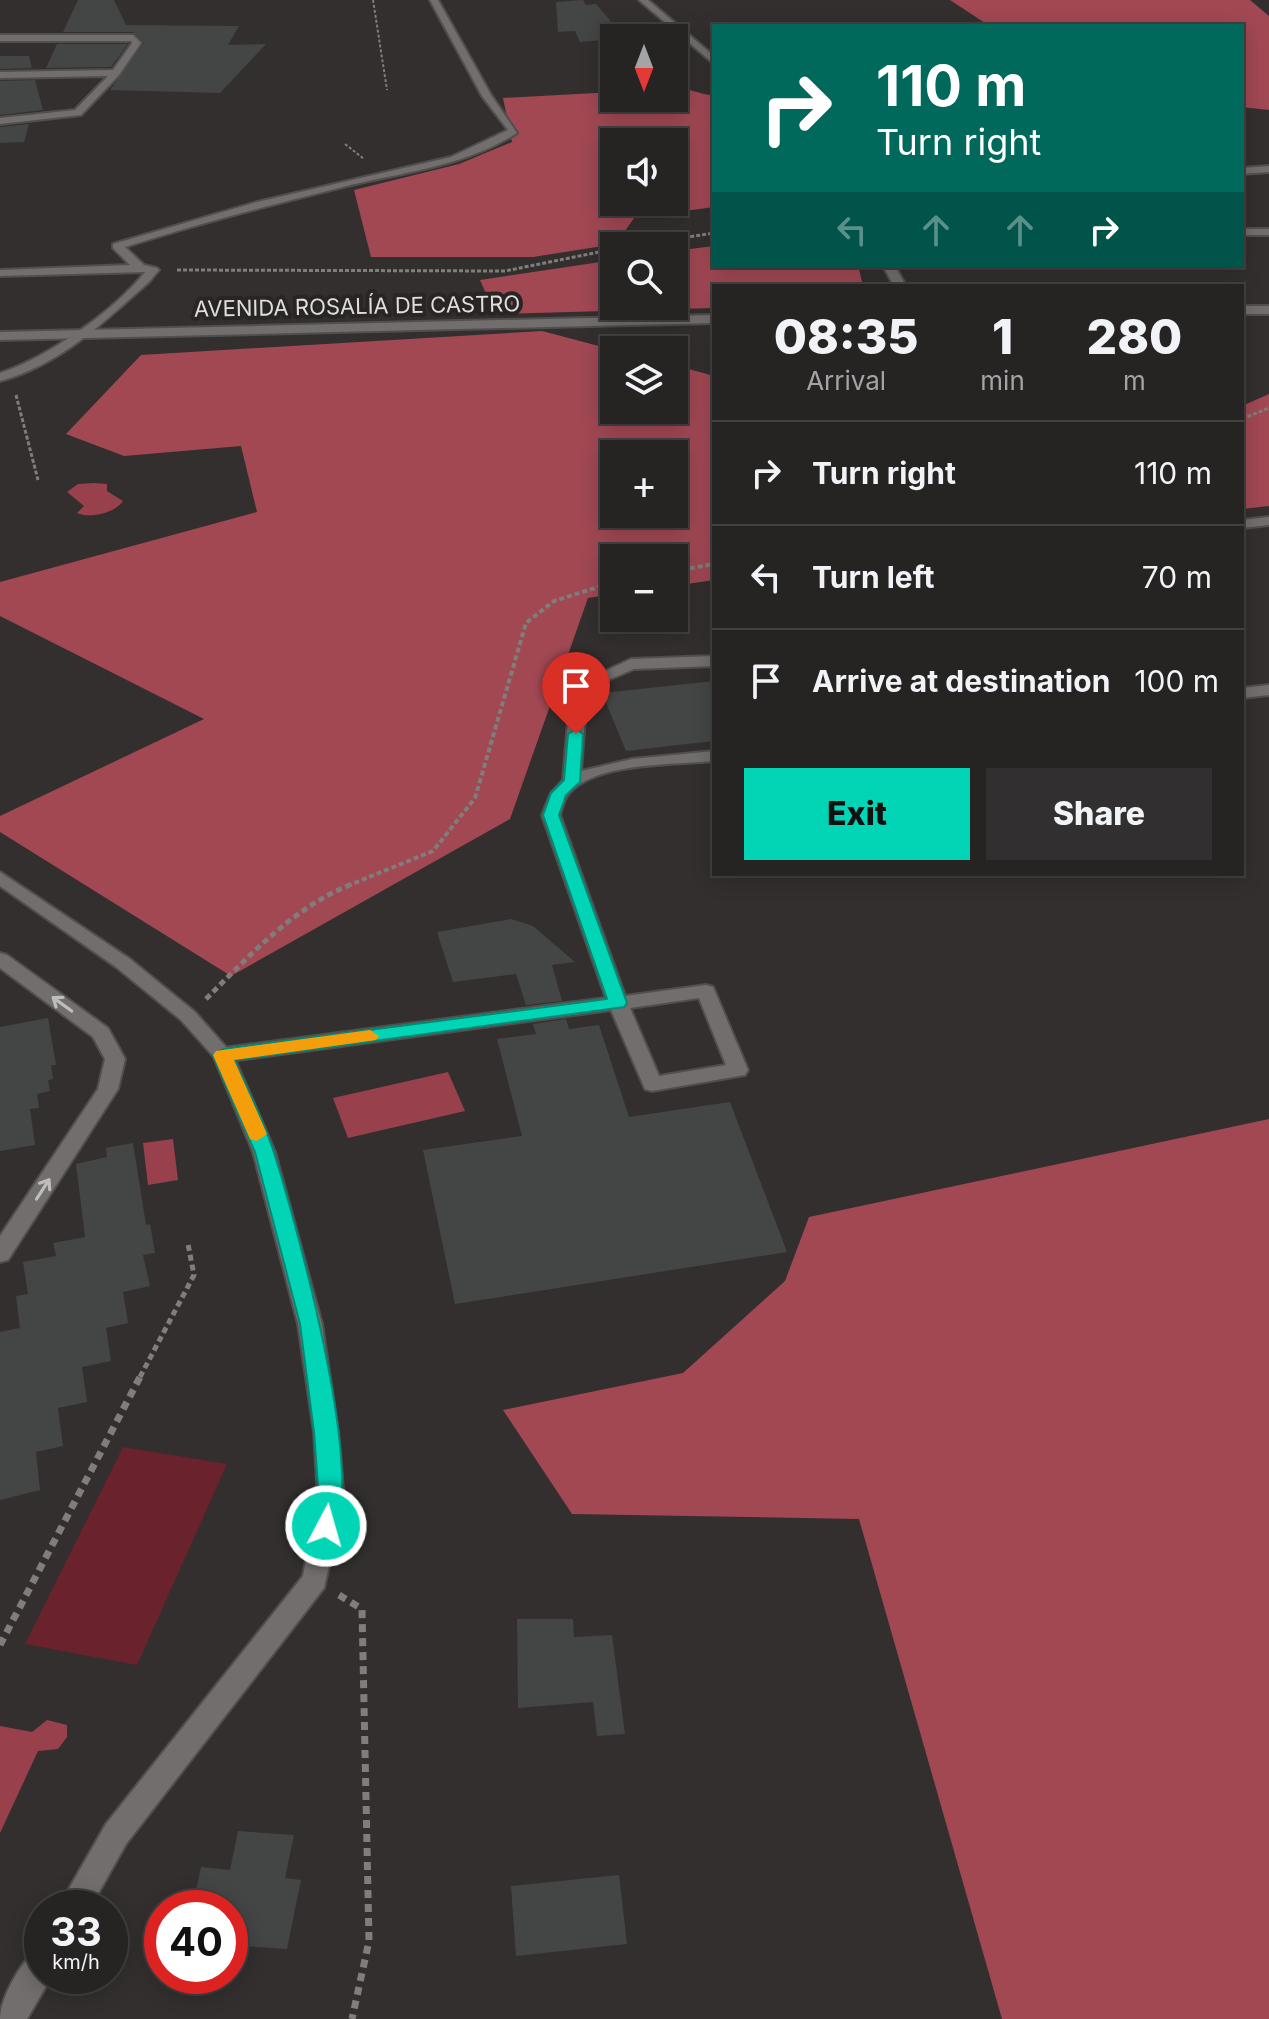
<!DOCTYPE html>
<meta charset="utf-8">
<style>
body{margin:0;font-family:Inter,sans-serif;background:#322f30;color:#f1f3f6;height:100vh;display:flex;flex-direction:column;font-size:30px;white-space:nowrap}
*{box-sizing:border-box;margin:0}
p{font-size:26px;color:#a4a4a6}
.icon{flex:none;width:44px;height:44px;fill:none;stroke:currentColor;stroke-width:2;stroke-linecap:round;stroke-linejoin:round}
.map{position:relative;flex:1;overflow:hidden}
.sheet{position:absolute;left:712px;top:284px;width:532px;height:592px;display:flex;flex-direction:column;background:#262323;border-radius:0px;box-shadow:0 4px 20px #0003,0 0 0 2px #424041}
.sheet>*{flex:none}
.hud{position:absolute;left:712px;top:24px;width:532px;height:244px;border-radius:0px;box-shadow:0 4px 20px #0003,0 0 0 2px #424041;background:#00695c;color:#fff;overflow:hidden}
.needle{width:52px;rotate:180deg}
.fabs{position:absolute;left:600px;top:24px;display:grid;gap:16px}
.fabs a{display:grid;place-items:center;width:88px;height:88px;border-radius:0px;background:#262323;box-shadow:0 4px 20px #0003,0 0 0 2px #424041;font-size:40px}
.speed{position:absolute;left:24px;top:1890px;display:flex;gap:16px;font-size:40px;font-weight:700;text-align:center}
.speed>*{display:grid;place-content:center;width:104px;height:104px;border-radius:50%;background:#262323;box-shadow:0 4px 20px #0003,0 0 0 2px #424041;line-height:1}
.speed small{font-size:20px;font-weight:400}
.speed .limit{border:12px solid #d22;background:#fff;color:#111}
.pin{position:absolute;display:grid;place-items:center;width:68px;height:68px;color:#fff;margin:-82px -34px;border-radius:50% 50% 50% 0;rotate:-45deg;box-shadow:0 0 8px #0007}
.pin .icon{rotate:45deg}
.me{position:absolute;width:88px;margin:-44px;rotate:6deg;stroke-linejoin:round;filter:drop-shadow(0 0 6px #0008)}
.turn{display:flex;align-items:center;gap:28px;height:168px;padding:0 32px;font-size:36px}
.turn .icon{width:104px;height:104px;stroke-width:2.5}
.turn b{display:block;font-size:56px;line-height:68px}
.lanes{display:flex;align-items:center;height:76px;padding:0 32px;background:#0003;justify-content:center;gap:40px;direction:ltr}
.lanes .off{opacity:.35}
.eta{display:flex;justify-content:space-evenly;align-items:center;height:136px;text-align:center}
.eta b{font-size:48px;font-weight:800;line-height:56px}
.action{display:flex;gap:16px;margin-top:auto;padding:16px 32px}
.action a{flex:1;height:92px;border-radius:0px;background:#01d5b6;color:#111;font-size:32px;font-weight:800;line-height:92px;text-align:center}
.action a+a{background:#322f30;color:#f1f3f6}
ul{padding:0;list-style:none}
li{display:flex;align-items:center;gap:24px;height:104px;padding:0 32px;border-top:2px solid #424041}
li div{flex:1}
li b{display:block;font-size:30px}
li em{font-style:normal}
.map>svg:first-child{display:block}
.green{fill:#6a222d}
.forest{fill:#a14853;fill-rule:evenodd}
.water{fill:#98404b}
.building{fill:#434645}
.lines{fill:none;stroke-linecap:round;stroke-linejoin:round}
.service-casing{stroke:#514e4e;stroke-width:4}
.minor-casing{stroke:#514e4e;stroke-width:4}
.tertiary-casing{stroke:#514e4e;stroke-width:4}
.path-far4{stroke:#807d7d;stroke-width:2;stroke-dasharray:3 2;stroke-linecap:butt}
.path-far3{stroke:#807d7d;stroke-width:3;stroke-dasharray:4 2;stroke-linecap:butt}
.path-far2{stroke:#807d7d;stroke-width:4;stroke-dasharray:5 3;stroke-linecap:butt}
.path-far1{stroke:#807d7d;stroke-width:5;stroke-dasharray:6 4;stroke-linecap:butt}
.path{stroke:#807d7d;stroke-width:7;stroke-dasharray:8 6;stroke-linecap:butt}
.service{fill:#726e6e;fill-rule:evenodd}
.minor{fill:#726e6e;fill-rule:evenodd}
.tertiary{fill:#726e6e;fill-rule:evenodd}
.oneway{stroke:#bebcbc}
.route{fill:#01d5b6;stroke:#018a76;stroke-width:2}
.slow{fill:#f59e0b}
.labels{text-anchor:middle;stroke-width:8;stroke-linejoin:round;paint-order:stroke}
.far-street-label{font-size:22px;fill:#dfdddd;stroke:#292525}
</style>
<div class="map">
<svg width="1269" height="2019" viewBox="0 0 1269 2019">
<rect width="100%" height="100%" fill="#332f2f"/>
<path class="green" d="M123,1447L227,1464L137,1665L25,1644Z"/>
<path class="forest" d="M950,0H1250L1269,16V110L1242,107V26H973L985,23Z
M674,88C688,87 699,95 714,95V207L634,218L616,244L533,257H371L354,190L459,164L512,142L503,98L614,92V98H674ZM614,142H674V202H614Z
M714,246V266H838L859,269L863,286H714V308L495,314L480,280L614,260V306H674V251Z
M542,331L614,350V410H674V365L714,376V580L674,586V558H614V594L588,598L510,819L231,976L0,832V816L204,719L0,616V582L257,512L241,446L124,456L66,434L141,355ZM674,454V514H614V454Z
M1269,394V506L1242,509V406Z
M1269,1119V2019H1002L859,1519L572,1514L503,1410L683,1373L785,1281L809,1217Z"/>
<path class="water" d="M94,483L107,484V491L123,501C115,513 90,519 77,513L84,506L67,492L78,484Z
M448,1072L465,1111L348,1138L333,1098Z
M173,1139L178,1180L148,1185L143,1143Z
M47,1720L67,1725V1737L58,1749L38,1751L0,1833V1726L32,1732Z"/>
<path class="building" d="M78,0H114L126,25L239,26L228,45L266,44L220,93L110,90L144,43L133,32H63Z
M583,0L586,5L596,4L625,38L580,42L575,31L558,32L556,2Z
M57,44H128L111,67L46,68Z
M0,56H29L32,68L0,69Z
M35,80L43,110L0,115V81Z
M29,124L24,142L0,143V127Z
M714,681V741L626,751L602,693Z
M511,919L533,926L575,962L552,965L562,1001L526,1005L516,974L453,982L437,932Z
M48,1018L56,1065H51L53,1079L48,1080L50,1091L37,1094L39,1108L30,1109L35,1145L0,1151V1027Z
M566,1019L569,1029L599,1025L629,1117L730,1102L787,1252L455,1304L423,1150L522,1136L497,1039L536,1034L533,1024Z
M133,1143L146,1225L150,1224L155,1253L143,1255L150,1286L123,1292L128,1323L106,1328L111,1361L82,1367L87,1402L58,1408L63,1446L36,1452L40,1490L0,1500V1332L20,1328L16,1296L28,1294L23,1262L56,1256L53,1243L85,1237L76,1164L107,1157L106,1148Z
M517,1619H573L574,1637L612,1635L625,1734L597,1736L593,1702L518,1708Z
M238,1831L294,1835L285,1878L301,1880L287,1949L230,1945V1908H192L201,1867L230,1870Z
M619,1875L627,1944L516,1956L511,1886Z"/>
<g class="lines">
<g class="service-casing">
<path id="service" d="M1269,517V525L1242,528V520Z
M714,656V666L634,669L587,689L581,771L632,759L714,751V761C674,765 599,762 570,792C564,798 562,807 560,815L625,996L706,985L713,987L748,1070L745,1075L652,1091L645,1089L611,1010L223,1062L216,1060L213,1055L223,1048L606,998L542,815L551,793L563,780L571,687L631,659ZM699,998L726,1065L659,1076L630,1008Z
M1269,685V695L1242,698V688Z"/>
</g>
<g class="minor-casing">
<path id="minor" d="M430,0H438L491,95L517,133C464,167 403,172 343,187C270,205 197,224 125,247L144,265L157,268L159,270L149,282C104,322 60,365 0,381V373C47,358 114,311 145,272L0,276V270L130,265L113,248V244L257,202L451,157L508,130L482,96Z
M639,0H648L714,56V64Z
M0,35H133L141,43L119,75L81,115L0,124V118L75,110L108,76L0,78V72L113,70L132,43L131,41H0Z
M1269,166V172L1242,174V168Z
M1242,229H1269V235H1242Z
M883,266H895L906,286H894Z
M0,953L7,955L108,1028L125,1059L118,1089L8,1260L0,1262V1236L98,1089L105,1059L93,1037L0,968Z"/>
</g>
<g class="tertiary-casing">
<path id="tertiary" d="M1242,306H1269V314H1242Z
M714,315V323L0,340V332Z
M0,872L130,959L195,1012L233,1055L275,1152L322,1324L338,1432L344,1499L324,1588L126,1844L90,1908H58L106,1824L303,1576L318,1499L314,1432L298,1324L253,1152L214,1057L181,1020L116,967L0,886Z
M42,1948V1976H52L27,2019H0C0,1999 23,1955 42,1948Z"/>
</g>
<path class="path-far4" d="M373,0L387,90
M345,144L364,159"/>
<path class="path-far3" d="M631,246L714,233
M177,270L505,271L614,249
M16,395L38,480
M1242,419L1269,408"/>
<path class="path-far2" d="M674,571L714,564
M347,886L433,851L475,798L526,623L554,601L614,582"/>
<path class="path-far1" d="M206,999C250,955 294,907 352,884
M140,1377L194,1275L188,1244"/>
<path class="path" d="M339,1595L362,1609L369,1941L352,2019
M0,1645L141,1375"/>
<use href="#service" class="service"/>
<use href="#minor" class="minor"/>
<use href="#tertiary" class="tertiary"/>
</g>
<defs><path id="oneway-shaft" d="M-6 0H5M1.5-3L5.5 0L1.5 3" fill="none" stroke-width="1.6" stroke-linecap="round" stroke-linejoin="round" transform="scale(2)"/></defs>
<g class="oneway">
<use href="#oneway-shaft" transform="translate(62 1004) rotate(-144)"/>
<use href="#oneway-shaft" transform="translate(43 1189) rotate(-57)"/>
</g>
<path class="route" d="M576,729L583,734L580,782L566,795L559,815L627,1003L624,1007L234,1060C248,1091 265,1123 275,1156C297,1227 365,1471 334,1533L326,1536L317,1533L314,1526L319,1499L314,1432L300,1324L255,1152L213,1055L223,1049L607,999L543,815L551,793L564,780L568,734Z"/>
<path class="slow" d="M370,1030L379,1036L376,1040L234,1060L267,1134L257,1141L250,1139L213,1055L216,1051Z"/>
<g class="labels">
<g class="far-street-label">
<text transform="translate(357 306) rotate(-1)" y="8">AVENIDA ROSALÍA DE CASTRO</text>
</g>
</g>
</svg>
<div class="fabs">
<a><svg class="needle" viewBox="-14 -14 28 28"><path d="M0-13l5 13h-10z" fill="#e53935"/><path d="M0 13l5-13h-10z" fill="#a4a4a6"/></svg></a>
<a><svg class="icon" aria-label="sound" viewBox="0 0 24 24"><path d="M4 9h4l5-4v14l-5-4H4zM17 9q2 3 0 6"/></svg></a>
<a><svg class="icon" aria-label="search" viewBox="0 0 24 24"><circle cx="10" cy="10" r="6"/><path d="M15 15l6 6"/></svg></a>
<a><svg class="icon" aria-label="layers" viewBox="0 0 24 24"><path d="M12 4l9 5-9 5-9-5zM3 14l9 5 9-5"/></svg></a>
<a>+</a>
<a>−</a>
</div>
<div class="speed"><div>33<small>km/h</small></div><div class="limit">40</div></div>
<div class="pin" style="left:576px;top:734px;background:#d93025"><svg class="icon" aria-label="arrive" viewBox="0 0 24 24"><path d="M6 21V4h12l-3 4 3 4H6"/></svg></div>
<svg class="me" style="left:326px;top:1526px" viewBox="-20 -20 40 40"><circle r="17" fill="#01d5b6" stroke="#fff" stroke-width="3"/><path d="M0-11L8 9 0 5-8 9z" fill="#fff"/></svg>
<div class="hud">
<div class="turn"><svg class="icon" aria-label="right" viewBox="0 0 24 24"><path d="M7 20v-9h11M14 6l5 5-5 5"/></svg><div><b>110 m</b>Turn right</div></div>
<div class="lanes"><svg class="icon off" aria-label="left" viewBox="0 0 24 24"><path d="M17 20v-9H6M10 6l-5 5 5 5"/></svg><svg class="icon off" aria-label="ahead" viewBox="0 0 24 24"><path d="M12 20V5M6 11l6-6 6 6"/></svg><svg class="icon off" aria-label="ahead" viewBox="0 0 24 24"><path d="M12 20V5M6 11l6-6 6 6"/></svg><svg class="icon" aria-label="right" viewBox="0 0 24 24"><path d="M7 20v-9h11M14 6l5 5-5 5"/></svg></div>
</div>
<section class="sheet">
<div class="eta">
<div><b>08:35</b><p>Arrival</p></div>
<div><b>1</b><p>min</p></div>
<div><b>280</b><p>m</p></div>
</div>
<ul>
<li><svg class="icon" aria-label="right" viewBox="0 0 24 24"><path d="M7 20v-9h11M14 6l5 5-5 5"/></svg><div><b>Turn right</b></div><em>110 m</em></li>
<li><svg class="icon" aria-label="left" viewBox="0 0 24 24"><path d="M17 20v-9H6M10 6l-5 5 5 5"/></svg><div><b>Turn left</b></div><em>70 m</em></li>
<li><svg class="icon" aria-label="arrive" viewBox="0 0 24 24"><path d="M6 21V4h12l-3 4 3 4H6"/></svg><div><b>Arrive at destination</b></div><em>100 m</em></li>
</ul>
<div class="action"><a>Exit</a><a>Share</a></div>
</section>
</div>
